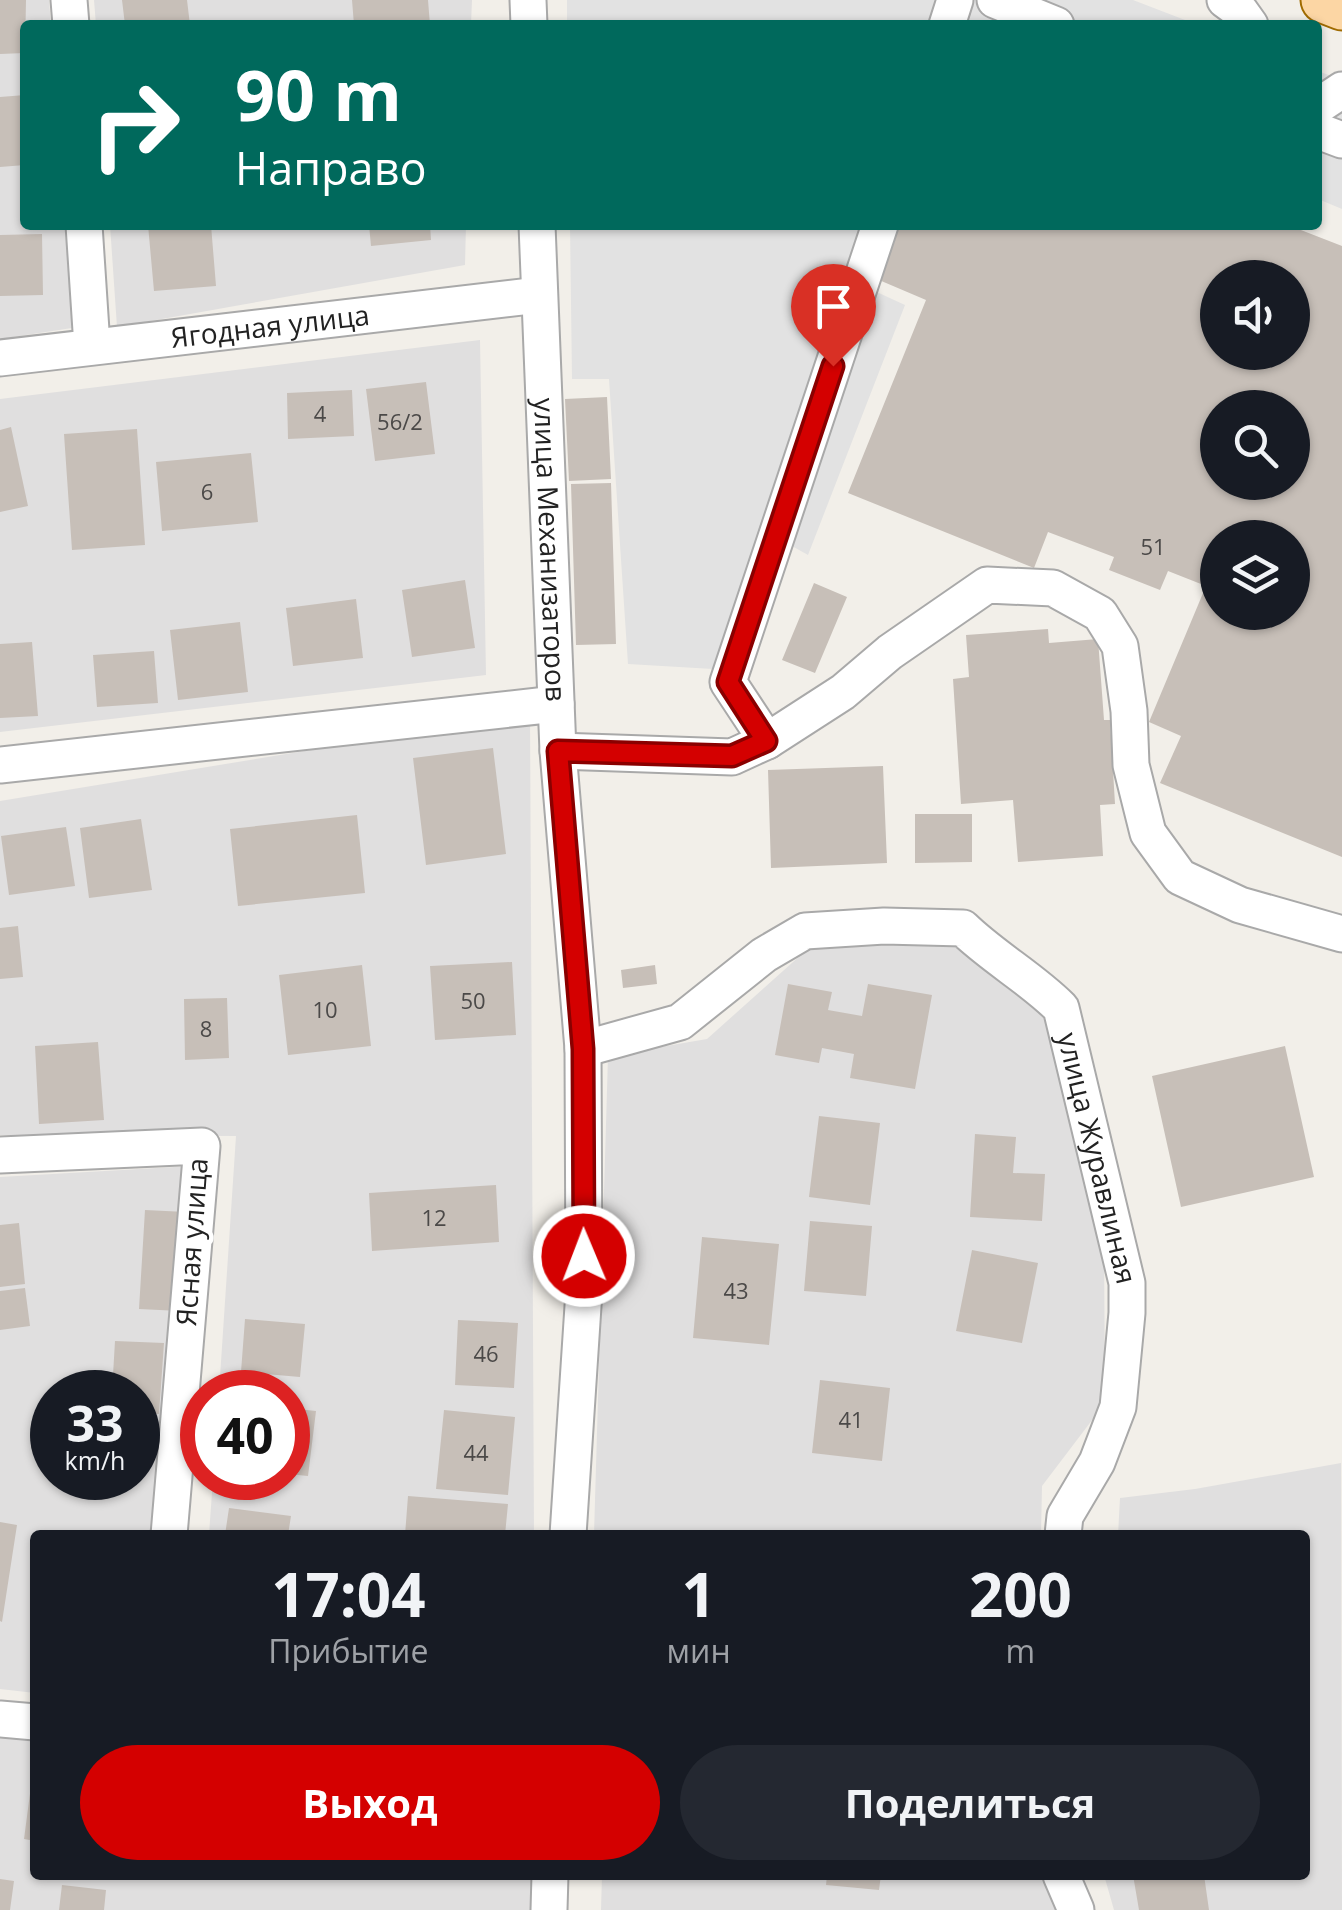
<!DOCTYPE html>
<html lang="ru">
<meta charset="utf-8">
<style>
body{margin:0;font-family:"Open Sans",sans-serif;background:#242831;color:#f1f3f6;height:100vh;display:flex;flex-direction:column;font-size:38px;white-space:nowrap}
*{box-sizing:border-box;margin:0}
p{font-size:32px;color:#9ea1a6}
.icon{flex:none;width:55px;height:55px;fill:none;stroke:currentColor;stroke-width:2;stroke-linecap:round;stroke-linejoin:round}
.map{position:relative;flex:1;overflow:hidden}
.sheet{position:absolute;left:30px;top:1530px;width:1280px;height:350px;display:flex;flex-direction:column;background:#171b24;border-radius:10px;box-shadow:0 2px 8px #0004}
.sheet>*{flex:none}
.top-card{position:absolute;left:20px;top:20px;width:1302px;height:210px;border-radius:10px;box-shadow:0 2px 8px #0004;background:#00695c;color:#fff;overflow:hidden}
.controls{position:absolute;left:1200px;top:260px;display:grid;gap:20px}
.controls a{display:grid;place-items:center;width:110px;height:110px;border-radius:50%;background:#171b24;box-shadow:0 2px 8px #0004;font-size:50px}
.speed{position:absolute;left:30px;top:1370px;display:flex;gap:20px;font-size:50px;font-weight:700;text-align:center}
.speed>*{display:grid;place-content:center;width:130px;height:130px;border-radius:50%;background:#171b24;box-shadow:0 2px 8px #0004;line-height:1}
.speed small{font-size:25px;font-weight:400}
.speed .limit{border:15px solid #d22;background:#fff;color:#111}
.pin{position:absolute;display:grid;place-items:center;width:85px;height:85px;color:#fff;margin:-102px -42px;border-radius:50% 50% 50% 0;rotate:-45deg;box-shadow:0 0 10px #0007}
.pin .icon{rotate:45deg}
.me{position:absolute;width:110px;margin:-55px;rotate:359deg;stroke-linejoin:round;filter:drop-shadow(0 0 8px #0008)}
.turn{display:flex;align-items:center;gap:35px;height:210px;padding:0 50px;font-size:45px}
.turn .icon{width:130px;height:130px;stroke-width:2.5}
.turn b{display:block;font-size:70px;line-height:85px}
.eta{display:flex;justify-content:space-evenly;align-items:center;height:170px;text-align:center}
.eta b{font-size:60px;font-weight:700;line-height:70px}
.primary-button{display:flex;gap:20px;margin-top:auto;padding:20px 50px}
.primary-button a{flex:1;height:115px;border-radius:60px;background:#d40000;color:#fff;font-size:40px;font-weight:700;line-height:115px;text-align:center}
.primary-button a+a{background:#242831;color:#f1f3f6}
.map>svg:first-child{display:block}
.residential{fill:#e0dfdf;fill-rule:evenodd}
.parking{fill:#e2e2e2}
.building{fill:#c7bfb8;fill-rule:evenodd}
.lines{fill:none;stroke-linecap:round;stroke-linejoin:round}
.minor-casing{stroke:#a9a9a9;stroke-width:39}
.major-casing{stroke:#a06b00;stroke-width:49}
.minor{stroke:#fff;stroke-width:35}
.major{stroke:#fcd6a4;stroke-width:45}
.route-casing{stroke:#8a0000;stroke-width:25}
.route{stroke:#d40000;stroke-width:18}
.labels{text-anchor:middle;stroke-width:9;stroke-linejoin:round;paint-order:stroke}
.number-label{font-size:22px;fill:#4b4948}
.street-label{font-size:28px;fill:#222;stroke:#fff}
</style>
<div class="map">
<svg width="1342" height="1910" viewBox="0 0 1342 1910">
<rect width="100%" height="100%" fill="#f2efe9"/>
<path class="residential" d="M0,0H49L51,25H25V225H65L72,328L0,339Z
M94,0H472L471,25H96Z
M110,225H466L465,265L117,327Z
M480,340L486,675L0,732V399Z
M530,714L534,1535H209L213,1478H288V1392H219L236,1136L0,1135V801Z
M821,937L955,943L1053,1018L1104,1243L1105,1403L1042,1486L1041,1535H594L608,1056L707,1039Z
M192,1166L172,1535H35V1693L0,1689V1177ZM52,1392H138V1478H52Z
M1341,1463L1342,1910H1114L1104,1875H1305V1535H1118L1120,1498L1195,1489Z
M0,1735L35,1739V1875H538L537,1910H0Z
M602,1875H1051L1057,1910H601Z"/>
<path class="parking" d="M567,0H1133L1198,25H567Z
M1318,71L1342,80V209L1318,199Z
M570,225H873L855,282L905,305L808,555L767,532L713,669L628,664L609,379H572Z"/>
<path class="building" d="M0,0H26L25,53L0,54Z
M122,0H187L190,25H125Z
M352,0H428L430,25H354Z
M25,95V165L0,167V97Z
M148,225H211L216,286L154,291Z
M369,225H430L431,240L371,246Z
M900,225H1288L1342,246V857L1160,783L1181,736L1149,722L1206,586L1168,571L1160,590L1109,570L1114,557L1048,532L1034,568L848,493L926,300L879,280ZM1218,278H1292V352H1218ZM1218,408H1292V482H1218ZM1218,538H1292V612H1218Z
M42,234L43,295L0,296V235Z
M426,382L435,454L375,461L366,389Z
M352,390L354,436L288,439L287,393Z
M607,397L611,479L569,481L565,399Z
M11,427L28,506L0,512V430Z
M137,429L145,545L72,550L64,434Z
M251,453L258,522L162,531L156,462Z
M611,483L616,644L576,645L571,484Z
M465,580L475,648L412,657L402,590Z
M814,583L847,597L815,673L782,660Z
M356,599L363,658L293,666L286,608Z
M240,622L248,692L178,700L170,630Z
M1048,629L1049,643L1098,639L1104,720H1110L1115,804L1100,805L1103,856L1018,862L1013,800L961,804L953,679L969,677L966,635Z
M32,642L38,716L0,718V644Z
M154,651L158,703L97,707L93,655Z
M493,748L506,854L426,865L413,758Z
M883,766L887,863L771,868L768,770Z
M915,814H972V862L915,863Z
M357,815L365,893L238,906L230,829Z
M141,819L152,890L89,898L80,828Z
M66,827L75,886L9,895L1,836Z
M18,926L23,977L0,979V928Z
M512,962L516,1035L435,1040L430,966Z
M362,965L371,1046L288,1055L279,975Z
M655,965L657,984L623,988L621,970Z
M788,984L832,992L828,1010L862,1016L868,984L932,995L915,1089L850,1078L854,1054L822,1048L819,1063L775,1055Z
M227,998L229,1058L185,1060L184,999Z
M98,1042L104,1120L39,1124L35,1046Z
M1285,1046L1314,1177L1181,1207L1152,1076Z
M819,1116L880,1123L870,1205L809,1197Z
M975,1134L1016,1137L1013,1173L1045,1174L1042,1221L970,1217Z
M496,1185L499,1242L372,1251L369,1193Z
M145,1210L186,1212L180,1311L139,1309Z
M810,1221L872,1226L866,1296L804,1291Z
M19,1223L25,1284L0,1287V1225Z
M702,1237L779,1244L769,1345L693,1338Z
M972,1250L1038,1263L1022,1343L956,1331Z
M25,1288L30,1326L0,1330V1291Z
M245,1319L305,1324L300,1377L241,1372Z
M458,1320L518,1323L514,1388L455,1385Z
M115,1341L164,1343L159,1414L138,1413V1392H112Z
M820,1380L890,1388L882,1461L812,1453Z
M288,1408L316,1411L308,1476L288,1474Z
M444,1410L515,1417L508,1495L436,1489Z
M408,1496L508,1504L505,1535H405Z
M229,1508L291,1516L288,1535H225Z
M0,1522L17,1525L2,1622L0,1621Z
M33,1771H35V1841L24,1839Z
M827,1875H881L879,1890L826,1885Z
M1133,1875H1204L1209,1910H1139Z
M0,1879L14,1881L10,1910H0Z
M62,1885L106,1890L104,1910H59Z"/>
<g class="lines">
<g class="minor-casing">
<g id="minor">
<path d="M69,0L71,25"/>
<path d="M528,0L529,25"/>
<path d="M995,0L1056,25"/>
<path d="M1225,0L1240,11L1250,25"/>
<path d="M947,25L955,0"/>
<path d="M1318,106L1342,90"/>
<path d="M1318,131L1342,140"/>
<path d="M84,225L92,346"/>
<path id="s1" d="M537,225L558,751L583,1049L584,1291L568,1535"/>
<path id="s2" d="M0,358L539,295"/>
<path d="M767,741L843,692L890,652L987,585L1053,588L1100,614L1120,646L1129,711L1131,765L1148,833L1180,877L1240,905L1342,934"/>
<path d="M558,751L732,757L767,741L728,682L880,225"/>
<path d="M0,765L556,704"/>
<path id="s3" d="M583,1049L680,1022L764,955L805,931L884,926L963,928C994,958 1031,978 1061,1008L1127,1283V1313L1118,1407L1097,1462L1065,1516L1063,1535"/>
<path d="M0,1155L202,1146L169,1535"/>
<path d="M0,1719L35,1722"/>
<path d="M1061,1875L1076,1910"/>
<path d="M549,1910L550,1875"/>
</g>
</g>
<g class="major-casing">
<path id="major" d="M1324,0L1342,7"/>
</g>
<use href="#minor" class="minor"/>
<use href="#major" class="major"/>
</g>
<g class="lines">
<g class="route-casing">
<path id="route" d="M584,1256L583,1049L558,751L732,756L766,741L728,682L833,366"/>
</g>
<use href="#route" class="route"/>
</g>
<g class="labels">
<g class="number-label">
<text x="320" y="422">4</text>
<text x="400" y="430">56/2</text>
<text x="207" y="500">6</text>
<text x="1153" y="555">51</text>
<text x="473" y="1009">50</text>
<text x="325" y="1018">10</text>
<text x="206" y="1037">8</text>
<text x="434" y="1226">12</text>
<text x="736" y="1299">43</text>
<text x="486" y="1362">46</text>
<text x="851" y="1428">41</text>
<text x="476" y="1461">44</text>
</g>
<g class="street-label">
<text dy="10" stroke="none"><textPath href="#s2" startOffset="272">Ягодная улица</textPath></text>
<text dy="10" stroke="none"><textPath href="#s1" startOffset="325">улица Механизаторов</textPath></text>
<text dy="10" stroke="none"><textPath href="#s3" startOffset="695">улица Журавлиная</textPath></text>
<text transform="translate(192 1242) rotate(-86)" y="10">Ясная улица</text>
</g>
</g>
</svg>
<div class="controls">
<a><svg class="icon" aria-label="sound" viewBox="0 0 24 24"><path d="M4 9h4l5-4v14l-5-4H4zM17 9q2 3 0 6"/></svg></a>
<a><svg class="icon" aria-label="search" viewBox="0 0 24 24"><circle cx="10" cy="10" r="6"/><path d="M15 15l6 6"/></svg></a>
<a><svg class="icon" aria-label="layers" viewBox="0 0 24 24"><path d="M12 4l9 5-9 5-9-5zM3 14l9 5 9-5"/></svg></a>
</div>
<div class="speed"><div>33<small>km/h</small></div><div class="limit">40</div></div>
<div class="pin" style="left:833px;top:366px;background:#d93025"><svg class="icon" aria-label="arrive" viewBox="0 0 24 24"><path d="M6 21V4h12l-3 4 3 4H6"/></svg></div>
<svg class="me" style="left:584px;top:1256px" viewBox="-20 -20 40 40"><circle r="17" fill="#d40000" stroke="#fff" stroke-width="3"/><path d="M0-11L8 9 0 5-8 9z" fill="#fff"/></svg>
<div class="top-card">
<div class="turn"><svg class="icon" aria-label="right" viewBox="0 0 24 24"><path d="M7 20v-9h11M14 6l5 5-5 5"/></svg><div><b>90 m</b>Направо</div></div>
</div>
<section class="sheet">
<div class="eta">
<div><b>17:04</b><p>Прибытие</p></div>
<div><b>1</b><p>мин</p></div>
<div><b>200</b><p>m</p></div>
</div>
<div class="primary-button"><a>Выход</a><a>Поделиться</a></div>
</section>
</div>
